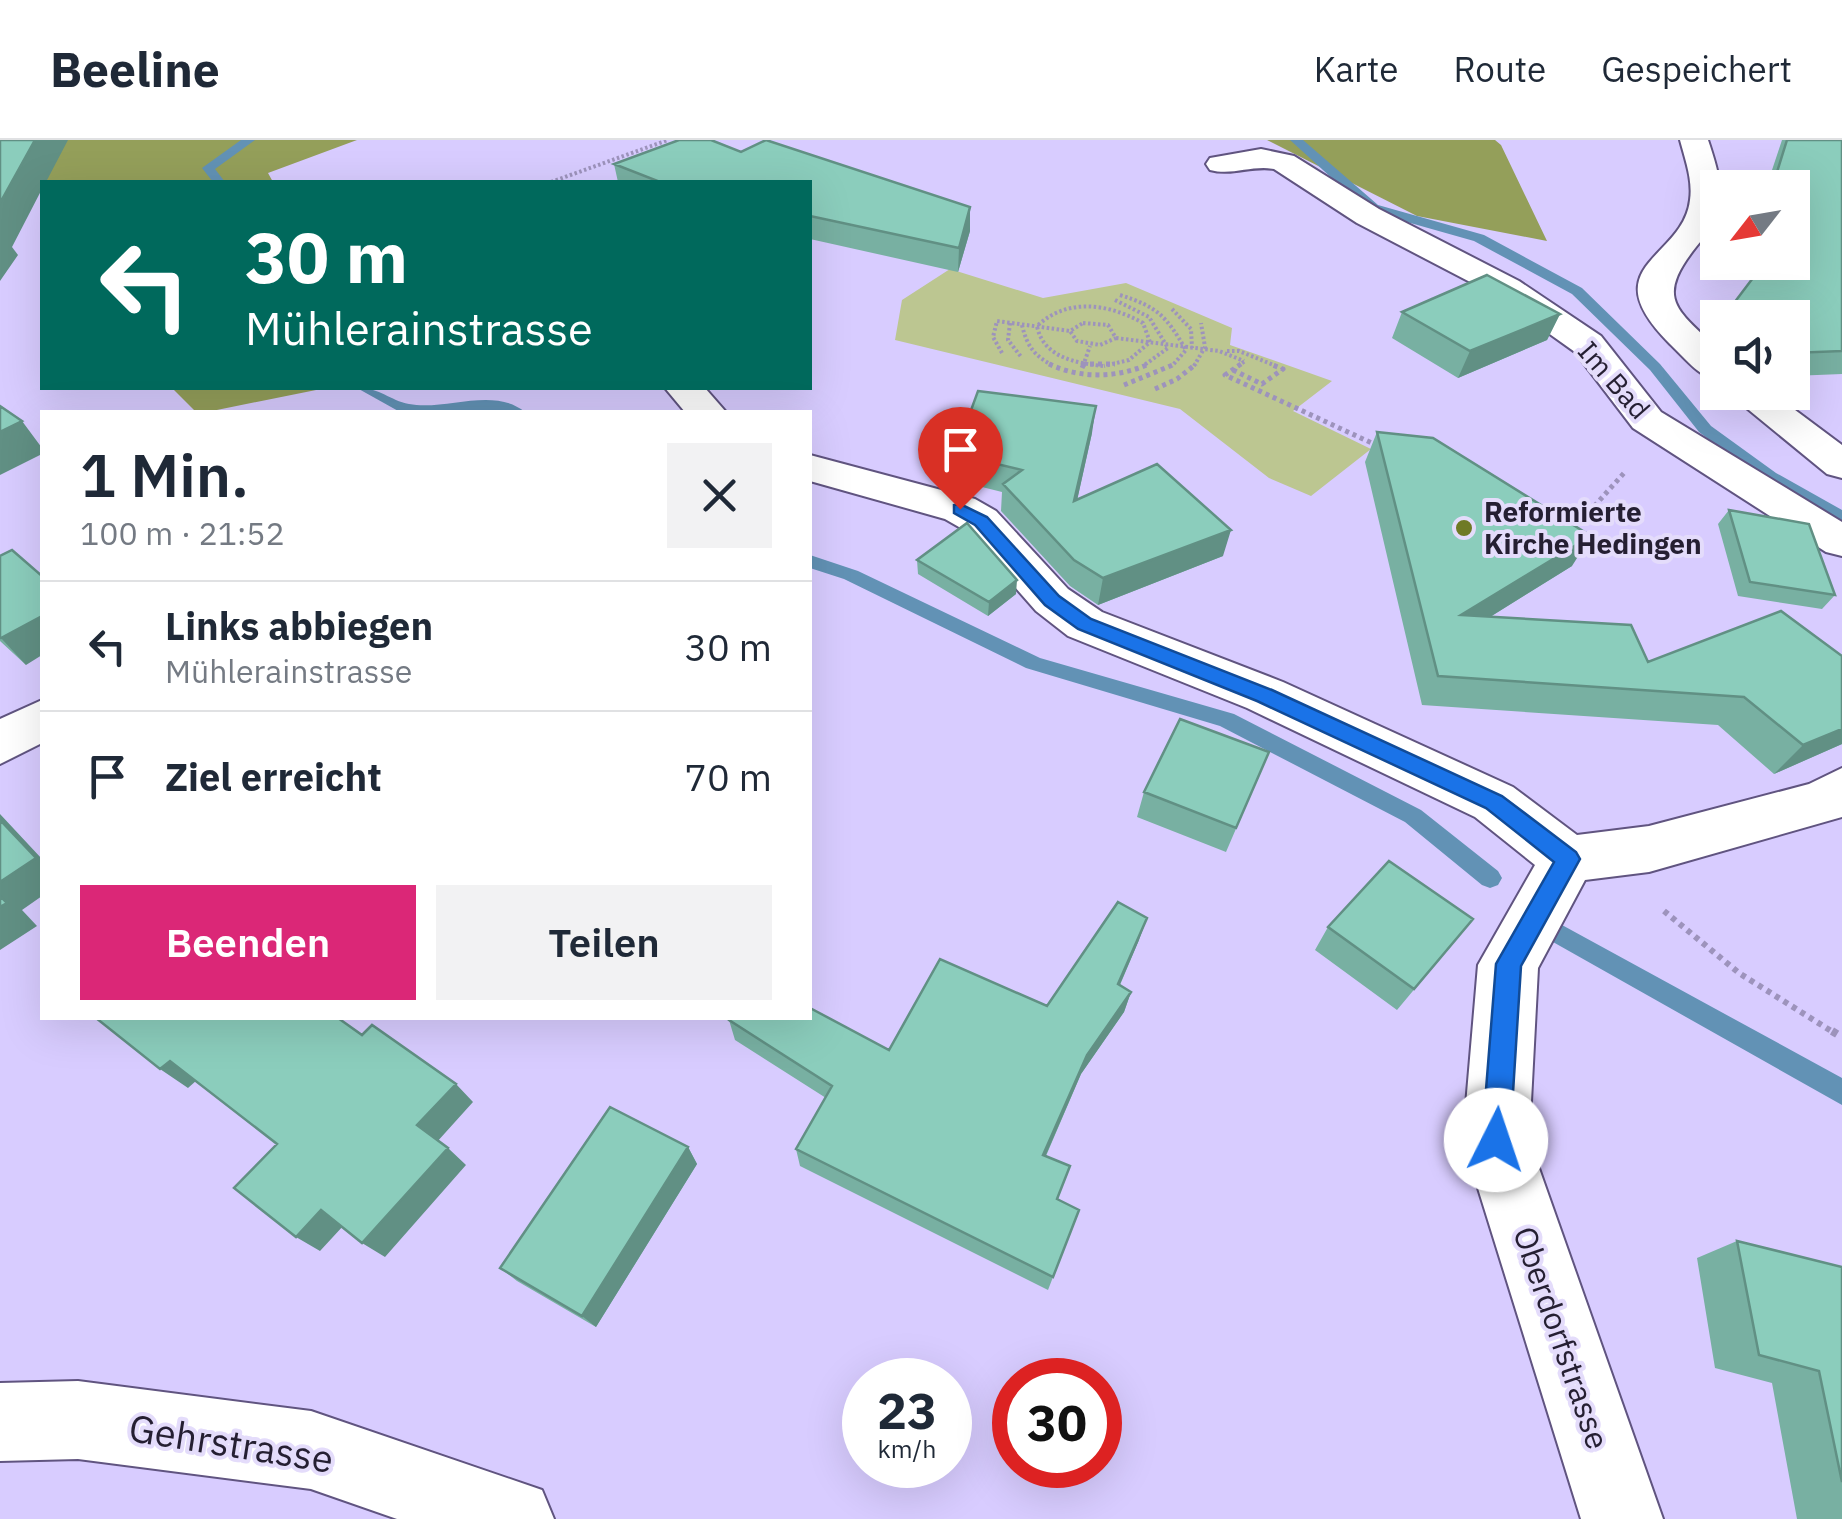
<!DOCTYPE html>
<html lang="de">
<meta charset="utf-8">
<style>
body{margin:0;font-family:"IBM Plex Sans",sans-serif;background:#f2f2f3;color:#1f2937;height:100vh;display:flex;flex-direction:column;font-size:38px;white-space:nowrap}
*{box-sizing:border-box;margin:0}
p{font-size:32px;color:#747a83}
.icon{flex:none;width:55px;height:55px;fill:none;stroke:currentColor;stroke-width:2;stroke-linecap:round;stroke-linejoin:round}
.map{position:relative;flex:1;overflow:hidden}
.drawer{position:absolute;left:40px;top:270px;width:772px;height:610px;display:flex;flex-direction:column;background:#fff;border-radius:0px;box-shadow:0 10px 40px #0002}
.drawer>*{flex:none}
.banner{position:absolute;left:40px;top:40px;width:772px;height:210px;border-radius:0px;box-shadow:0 10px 40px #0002;background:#00695c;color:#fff;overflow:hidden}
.needle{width:65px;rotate:239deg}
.tools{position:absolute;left:1700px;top:30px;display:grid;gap:20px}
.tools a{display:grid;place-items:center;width:110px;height:110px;border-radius:0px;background:#fff;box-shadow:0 10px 40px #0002;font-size:50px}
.speed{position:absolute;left:842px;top:1218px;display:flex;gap:20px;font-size:50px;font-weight:700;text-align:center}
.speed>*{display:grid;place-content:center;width:130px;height:130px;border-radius:50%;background:#fff;box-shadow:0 10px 40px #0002;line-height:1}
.speed small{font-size:25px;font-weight:400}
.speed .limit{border:15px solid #d22;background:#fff;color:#111}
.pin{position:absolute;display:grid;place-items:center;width:85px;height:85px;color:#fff;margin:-102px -42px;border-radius:50% 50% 50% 0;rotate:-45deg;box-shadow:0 0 10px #0007}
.pin .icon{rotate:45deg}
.me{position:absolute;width:110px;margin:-55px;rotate:4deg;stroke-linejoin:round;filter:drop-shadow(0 0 8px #0008)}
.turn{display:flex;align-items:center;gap:35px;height:210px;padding:0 40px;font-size:45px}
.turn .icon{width:130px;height:130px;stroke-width:2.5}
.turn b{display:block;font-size:70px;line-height:85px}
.round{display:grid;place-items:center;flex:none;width:105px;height:105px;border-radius:0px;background:#f2f2f3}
.head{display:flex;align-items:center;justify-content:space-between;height:170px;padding:0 40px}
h1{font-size:60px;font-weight:600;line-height:75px}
.button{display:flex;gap:20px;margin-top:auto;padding:20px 40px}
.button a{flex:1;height:115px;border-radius:0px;background:#db2777;color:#fff;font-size:40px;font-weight:600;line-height:115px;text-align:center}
.button a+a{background:#f2f2f3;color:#1f2937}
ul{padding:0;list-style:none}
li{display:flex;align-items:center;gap:30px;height:130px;padding:0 40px;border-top:2px solid #e0e1e3}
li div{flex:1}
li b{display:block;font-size:38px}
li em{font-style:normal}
header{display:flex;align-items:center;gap:60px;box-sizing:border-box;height:140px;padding:0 50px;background:#fff;border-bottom:2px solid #e0e1e3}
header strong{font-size:48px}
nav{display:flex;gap:55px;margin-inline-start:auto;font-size:35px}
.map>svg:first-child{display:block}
.green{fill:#bcc691}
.forest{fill:#949f5a}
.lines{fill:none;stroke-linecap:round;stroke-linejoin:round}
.stream{fill:#6292b5;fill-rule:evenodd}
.minor-casing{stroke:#605480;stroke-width:4}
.path-far3{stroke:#9d93bc;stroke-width:4;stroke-dasharray:2.5 2.5;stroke-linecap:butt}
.path-far2{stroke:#9d93bc;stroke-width:5;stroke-dasharray:4 4;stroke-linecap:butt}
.path-far1{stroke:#9d93bc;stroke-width:6;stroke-dasharray:5 5;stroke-linecap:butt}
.path{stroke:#9d93bc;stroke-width:8;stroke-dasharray:6 6;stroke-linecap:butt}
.minor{fill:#fff;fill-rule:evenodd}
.wall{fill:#78b0a2}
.shaded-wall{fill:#619084}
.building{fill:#8bcdbc;stroke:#619084;stroke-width:2.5}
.route{fill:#1a73e8;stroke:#114b97;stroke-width:2.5}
.poi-dot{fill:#6f7a25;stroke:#e4dcfb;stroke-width:4}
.labels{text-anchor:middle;stroke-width:8;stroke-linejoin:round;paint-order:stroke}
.far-street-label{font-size:28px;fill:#251f32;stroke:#e4dcfb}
.far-poi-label{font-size:28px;font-weight:bold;fill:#251f32;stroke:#e4dcfb;text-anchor:start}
.street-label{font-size:32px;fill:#251f32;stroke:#e4dcfb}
.near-street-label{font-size:38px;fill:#251f32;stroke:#e4dcfb}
</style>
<header>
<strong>Beeline</strong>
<nav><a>Karte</a><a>Route</a><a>Gespeichert</a></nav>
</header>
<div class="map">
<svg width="1842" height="1379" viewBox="0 0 1842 1379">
<rect width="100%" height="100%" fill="#d8ccff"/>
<path class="green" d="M950,129L1043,158L1126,143L1232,188L1230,205L1332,241L1293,271L1371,309L1311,356L1269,338L1180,269L895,200L902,160Z"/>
<path class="forest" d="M27,0H357L268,33L273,42H42L0,2Z
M1267,0H1495L1501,5L1547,101L1417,76Z
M172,248H326L207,272H196Z"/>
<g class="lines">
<path class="stream" d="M241,0H255L215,29L225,42H213L202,28Z
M1290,0H1303L1378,65L1484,95L1582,148L1660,224L1711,286L1776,333L1842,370V384L1764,341L1699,292L1650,230L1572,154L1474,101L1368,71Z
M357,248C379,247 389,260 409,264C446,271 493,246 525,272H400Z
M810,415L858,431L1040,518L1234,574L1421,670L1498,731L1502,738L1498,745L1490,748L1482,745L1405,682L1220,586L1026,528L844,439L810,428Z
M1562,785L1842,938V965L1553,802L1550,795L1553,788Z"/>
<g class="minor-casing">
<path id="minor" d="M1680,0H1708C1717,27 1724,48 1717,74C1714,87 1704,97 1696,107C1655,159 1676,169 1718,209V241C1698,236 1685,218 1670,204C1590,124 1683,120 1690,60C1693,40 1685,19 1680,0Z
M1261,9L1294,16L1379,69L1519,141L1601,196L1661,272L1842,382V416L1826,412L1633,288L1575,212L1495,155L1357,83L1274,29C1252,25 1232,36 1210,30L1206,24L1210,18Z
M665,248H705L726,272H685Z
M1727,252H1771L1842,305V338L1827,334Z
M810,315L975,359L996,371L1068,449L1102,472L1283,542L1513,647L1577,695L1649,686L1809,644L1842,628V677L1649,732L1585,740L1538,828L1529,1000L1663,1379H1581L1463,1000L1478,825L1535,725L1475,677L1247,568L1068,496L1036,471L966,391L945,379L810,341Z
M42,560V603L0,624V579Z
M78,1241L311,1271L542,1350L554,1379H397L311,1349L78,1319L0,1321V1243Z"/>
</g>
<path class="path-far3" d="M551,42L668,0
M1120,155C1158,167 1166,176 1186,210L1172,226
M1115,160L1149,177L1168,208L1143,226
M1172,169L1191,189L1192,208
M1010,183L1008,200L1022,218
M1083,183L1108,185L1116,198L1100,205L1077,201L1070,191Z
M1022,185C1027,206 1034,216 1054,226
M1116,198L1219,211L1244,221
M1227,211H1239L1276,226
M1002,213L993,197L997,181L1070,191
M1083,226L1090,206
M1103,226C1075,223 1043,217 1037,186C1068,157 1109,164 1143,183L1150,202L1129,220L1104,226
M1194,226L1205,207L1201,183
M1238,226L1245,221"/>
<path class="path-far2" d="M1049,224C1081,239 1117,238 1149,224
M1082,224H1115
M1241,224L1225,235L1376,305
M1082,228L1084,224
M1233,230L1262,244L1283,229L1270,224
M1124,245L1175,224
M1155,249L1177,239L1196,224
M1573,390L1624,333"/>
<path class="path-far1" d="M1664,771L1739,833L1836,894"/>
<path class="path" d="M1832,891L1842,897"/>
<use href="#minor" class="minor"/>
</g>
<path class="wall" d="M1782,0H1842V234L1792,236V178H1725L1731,167L1792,122V48H1766Z
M741,12L970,91L958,132L810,99V42H618L614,24Z
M1402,172L1560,174L1547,200L1458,238L1392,198Z
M1377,292L1572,426L1490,477L1648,522L1842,516V604L1774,634L1718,585L1422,565L1365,322Z
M1092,293L1077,360L1223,416L1098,465L1070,446L1001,371L1002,352L954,340L955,314Z
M1729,370L1835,455L1822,469L1738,456L1718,384Z
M0,416L26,525L0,501Z
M917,420L1016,454L988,476L918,434Z
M1269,612L1226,712L1137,677L1144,652Z
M1473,779L1397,870L1315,810L1328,787Z
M1139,800L1120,845L1131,852L1124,872L1081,934L1046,1016L1058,1059L1079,1070L1048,1150L800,1026L796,1009L826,958L735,900L729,880L889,910L1047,866Z
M688,1007L697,1024L596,1187L517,1141L500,1128Z
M1737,1101L1842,1127V1379H1797L1772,1243L1715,1228L1697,1118Z"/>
<path class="shaded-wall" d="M35,0H68L46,42H42V49L12,107L18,115L0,141V63Z
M970,67V91L958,132L959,108Z
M1560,174L1547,200L1458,238L1470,211Z
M1096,266L1092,293L1071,388L1074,361Z
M22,281L42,308V314L0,335V292Z
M1231,390L1223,416L1098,465L1103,438Z
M1591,396L1572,426L1445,505L1461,475Z
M1017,440L1016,454L988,476L989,462Z
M42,476V515L26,525L1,498Z
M1842,589V604L1774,634L1803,605Z
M0,674L42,719V756L22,770L37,786L0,810Z
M1147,778L1139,800L1111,865L1118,844Z
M1131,852L1124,872L1081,934L1039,1031L1043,1015L1087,915Z
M170,921L197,940L188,948L160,929Z
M456,944L473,962L436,1003L417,985Z
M688,1007L697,1024L596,1187L582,1176Z
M448,1008L466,1025L385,1117L362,1103Z
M321,1070L344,1085L320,1111L296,1097Z"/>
<path class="building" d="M0,0H35L0,63Z
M679,0H711L741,12L766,0L970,67L959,108L810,76V42H660L614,24Z
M1787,0H1842V211L1792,213V178H1745L1731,167L1765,122H1792V48H1772Z
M1487,135L1560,174L1470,211L1402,172Z
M978,251L1096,266L1074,361L1157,324L1231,390L1103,438L1074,420L1003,344L1022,330L955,314Z
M0,266L22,281L0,292Z
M1377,292L1433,298L1591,396L1461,475L1631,485L1648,522L1781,471L1842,516V589L1803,605L1744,557L1438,536Z
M1729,370L1809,384L1835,455L1750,442Z
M967,383L1017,440L989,462L917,420Z
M12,410L42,436V476L1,498L0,497V416Z
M1180,579L1269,612L1236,688L1144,652Z
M0,680L36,718L0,742Z
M1389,721L1473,779L1414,849L1328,787Z
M0,756L7,763L0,767Z
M1118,762L1147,778L1118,844L1131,852L1087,915L1043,1015L1070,1026L1057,1059L1079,1070L1053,1137L796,1009L832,946L729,880L730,878H810V868L889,910L940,819L1047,866Z
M96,878H338L362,895L372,885L456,944L417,985L448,1008L362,1103L321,1070L296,1097L234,1048L277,1004L170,921L160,929Z
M610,967L688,1007L582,1176L500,1128Z
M1737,1101L1842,1127V1342L1819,1231L1759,1215Z"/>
<path class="route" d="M960,364L987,377L1059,456L1091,479L1272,550L1502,656L1576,712L1580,719L1521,826L1510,1000L1506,1010L1496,1014L1486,1010L1482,1000L1496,824L1554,722L1486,668L1257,561L1078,489L1045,465L975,385L954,373V365Z"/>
<circle class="poi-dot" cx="1464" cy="388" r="10"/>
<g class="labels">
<g class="far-street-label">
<text transform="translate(1614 240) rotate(49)" y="10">Im Bad</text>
</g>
<g class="far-poi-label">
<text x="1484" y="382">Reformierte<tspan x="1484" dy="32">Kirche Hedingen</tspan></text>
</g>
<g class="street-label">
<text transform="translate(1561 1198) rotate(71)" y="11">Oberdorfstrasse</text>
</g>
<g class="near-street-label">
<text transform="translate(231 1304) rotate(9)" y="13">Gehrstrasse</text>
</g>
</g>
</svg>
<div class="tools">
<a><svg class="needle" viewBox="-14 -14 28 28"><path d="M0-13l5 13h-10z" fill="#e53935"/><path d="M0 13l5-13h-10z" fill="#747a83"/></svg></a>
<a><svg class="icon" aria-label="sound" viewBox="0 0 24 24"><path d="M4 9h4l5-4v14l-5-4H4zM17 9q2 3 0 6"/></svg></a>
</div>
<div class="speed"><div>23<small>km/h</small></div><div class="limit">30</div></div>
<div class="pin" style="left:960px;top:369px;background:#d93025"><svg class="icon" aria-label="arrive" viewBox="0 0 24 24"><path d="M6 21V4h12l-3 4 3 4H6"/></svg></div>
<svg class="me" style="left:1496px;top:1000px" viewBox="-20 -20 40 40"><circle r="19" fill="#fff"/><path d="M0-13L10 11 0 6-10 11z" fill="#1a73e8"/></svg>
<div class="banner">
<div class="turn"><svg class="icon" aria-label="left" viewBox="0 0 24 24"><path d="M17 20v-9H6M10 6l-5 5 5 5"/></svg><div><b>30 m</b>Mühlerainstrasse</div></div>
</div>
<section class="drawer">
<div class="head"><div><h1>1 Min.</h1><p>100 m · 21:52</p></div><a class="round"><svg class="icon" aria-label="close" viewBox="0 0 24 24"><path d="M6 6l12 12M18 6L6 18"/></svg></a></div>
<ul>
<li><svg class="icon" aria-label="left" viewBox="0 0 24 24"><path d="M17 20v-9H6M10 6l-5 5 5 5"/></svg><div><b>Links abbiegen</b><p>Mühlerainstrasse</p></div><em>30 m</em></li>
<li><svg class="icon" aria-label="arrive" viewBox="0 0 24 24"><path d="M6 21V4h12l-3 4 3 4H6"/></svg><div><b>Ziel erreicht</b></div><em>70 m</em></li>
</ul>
<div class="button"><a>Beenden</a><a>Teilen</a></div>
</section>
</div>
